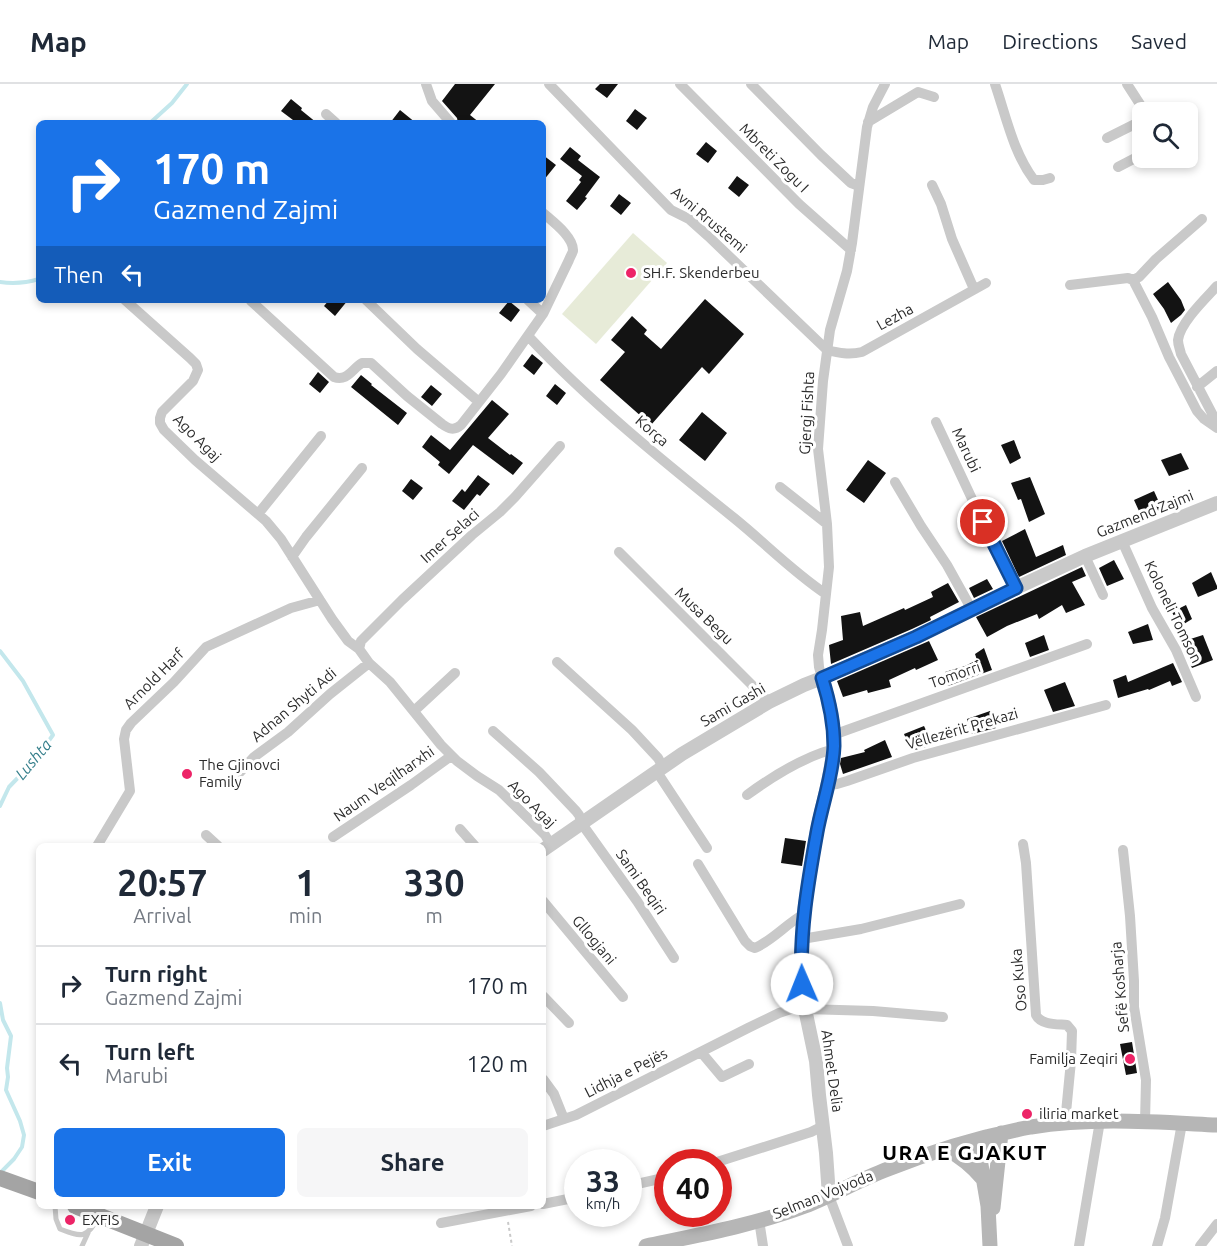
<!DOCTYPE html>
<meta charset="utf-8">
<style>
body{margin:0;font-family:Ubuntu,sans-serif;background:#f6f6f7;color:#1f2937;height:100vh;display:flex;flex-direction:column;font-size:22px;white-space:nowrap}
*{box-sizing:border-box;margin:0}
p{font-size:20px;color:#747a83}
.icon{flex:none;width:33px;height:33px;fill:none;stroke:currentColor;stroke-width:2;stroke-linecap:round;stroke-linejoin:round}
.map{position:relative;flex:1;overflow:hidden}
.side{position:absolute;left:36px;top:759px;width:510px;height:366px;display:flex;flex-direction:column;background:#fff;border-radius:9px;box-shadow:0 3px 9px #0003}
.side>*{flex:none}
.banner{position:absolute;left:36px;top:36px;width:510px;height:183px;border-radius:9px;box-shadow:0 3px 9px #0003;background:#1a73e8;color:#fff;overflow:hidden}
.tools{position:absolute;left:1132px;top:18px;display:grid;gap:12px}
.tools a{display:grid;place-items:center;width:66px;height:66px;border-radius:9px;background:#fff;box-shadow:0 3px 9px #0003;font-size:30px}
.speed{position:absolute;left:564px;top:1065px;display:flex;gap:12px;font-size:30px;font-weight:700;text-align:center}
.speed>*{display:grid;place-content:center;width:78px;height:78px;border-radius:50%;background:#fff;box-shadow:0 3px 9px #0003;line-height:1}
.speed small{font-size:15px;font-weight:400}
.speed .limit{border:9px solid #d22;background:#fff;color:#111}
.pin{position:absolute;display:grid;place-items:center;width:51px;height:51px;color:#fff;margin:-26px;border:3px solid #fff;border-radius:50%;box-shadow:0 2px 6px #0007}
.me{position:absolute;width:66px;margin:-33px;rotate:359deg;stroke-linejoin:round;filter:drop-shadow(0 0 4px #0008)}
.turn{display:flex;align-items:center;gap:21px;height:126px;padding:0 18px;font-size:27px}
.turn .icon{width:78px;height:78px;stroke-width:2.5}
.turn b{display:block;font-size:42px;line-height:51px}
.then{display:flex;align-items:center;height:57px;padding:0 18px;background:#0003;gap:12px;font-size:22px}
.eta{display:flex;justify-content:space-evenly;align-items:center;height:102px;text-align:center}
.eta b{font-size:36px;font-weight:600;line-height:42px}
.cta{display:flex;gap:12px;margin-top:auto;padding:12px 18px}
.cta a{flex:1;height:69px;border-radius:9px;background:#1a73e8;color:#fff;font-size:24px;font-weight:600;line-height:69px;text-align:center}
.cta a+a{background:#f6f6f7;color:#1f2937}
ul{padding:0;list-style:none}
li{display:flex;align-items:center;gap:18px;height:78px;padding:0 18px;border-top:2px solid #e0e1e3}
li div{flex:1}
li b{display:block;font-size:22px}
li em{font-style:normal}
header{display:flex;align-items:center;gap:36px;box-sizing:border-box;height:84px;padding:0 30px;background:#fff;border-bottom:2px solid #e0e1e3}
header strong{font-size:28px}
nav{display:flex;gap:33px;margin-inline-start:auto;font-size:21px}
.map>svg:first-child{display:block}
.green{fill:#e7ebd8}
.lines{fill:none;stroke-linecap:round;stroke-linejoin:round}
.stream{stroke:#c3e7ec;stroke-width:4}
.building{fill:#131313}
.path{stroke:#c9c9c9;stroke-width:2;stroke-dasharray:3 3;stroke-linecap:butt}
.service{stroke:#c9c9c9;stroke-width:5}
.minor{stroke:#c9c9c9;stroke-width:10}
.tertiary{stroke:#c9c9c9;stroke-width:14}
.secondary{stroke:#b6b6b6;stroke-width:15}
.primary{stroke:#a4a4a4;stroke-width:16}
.route-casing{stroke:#114b97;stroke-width:15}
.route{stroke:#1a73e8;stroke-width:10}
.poi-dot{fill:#ed2467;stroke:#fff;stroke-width:2}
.labels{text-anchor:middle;stroke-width:6;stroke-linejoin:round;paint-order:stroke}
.street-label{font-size:15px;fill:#2c2c2c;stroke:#fff}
.poi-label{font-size:15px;fill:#2c2c2c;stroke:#fff;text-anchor:start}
.water-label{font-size:16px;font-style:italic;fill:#357f8b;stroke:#fff}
.district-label{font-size:21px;font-weight:bold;letter-spacing:1.5px;fill:#000;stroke:#fff}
</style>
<header>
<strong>Map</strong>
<nav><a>Map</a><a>Directions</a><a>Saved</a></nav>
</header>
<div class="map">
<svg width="1217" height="1162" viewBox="0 0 1217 1162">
<rect width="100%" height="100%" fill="#fff"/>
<path class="green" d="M633,149L667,179L596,260L562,230Z"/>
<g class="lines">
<path class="stream" d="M150,39L172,19L187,0
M0,198C14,200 26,199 39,195
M0,567L23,597L53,651L34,677L9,703L0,722
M0,919L3,936L11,952L7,984L8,993L6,1006L20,1037L24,1051L22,1063L14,1075L0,1089"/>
</g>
<path class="building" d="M455,0H495L470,31L480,39H458L457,34L442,17Z
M600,0H618L607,14L595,5Z
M291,15L302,24L301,26L317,39H297L281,27Z
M635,25L647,34L637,46L626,37Z
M400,26L416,39H390Z
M706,58L717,67L708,79L696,70Z
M570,63L581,72L578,76L600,93L585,113L587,114L577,126L566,117L581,98L579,96L582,92L560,75Z
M543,71L556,81L543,97Z
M737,92L749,101L739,113L728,104Z
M619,110L631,119L621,131L610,122Z
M1168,198L1181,216L1185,226L1181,231L1171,239L1164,225L1153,210Z
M705,215L744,250L709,290L702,283L651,341L600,296L625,268L611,256L632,232L647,246L644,250L661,265Z
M329,216H348L335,232L324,222Z
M509,217L520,226L511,238L499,229Z
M532,270L543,279L534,291L523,282Z
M318,288L329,298L320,309L309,300Z
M361,291L372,300L371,301L407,329L398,341L351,303Z
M555,300L566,309L557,321L546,312Z
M431,301L442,310L432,322L421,313Z
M492,316L509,330L488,354L510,371L511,370L523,379L513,391L473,361L449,390L438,381L440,378L422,363L431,351L450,366Z
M702,328L727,349L705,377L679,356Z
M1014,356L1021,374L1010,380L1001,361Z
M1181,369L1189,385L1169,392L1161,376Z
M868,376L886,389L864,419L846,406Z
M478,391L490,400L480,412L477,410L464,426L452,417L462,405L465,408Z
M1030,393L1045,430L1029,438L1021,415L1018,416L1011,399Z
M411,395L423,404L413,416L402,407Z
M1154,407L1163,427L1144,438L1134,416Z
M1025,445L1036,473L1063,461L1066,471L1019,493L1002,457Z
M1114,476L1124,495L1107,502L1099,484Z
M1082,483L1086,492L1072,498L1085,521L1066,529L1062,521L1039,535L1037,530L1007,542L987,553L976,533Z
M1211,488L1217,502V505L1198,513L1192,499Z
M987,495L993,505L974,514L969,504Z
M948,499L959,518L930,533L931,536L912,545L831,580L829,561L843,556L841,532L860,528L863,542L904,524L905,526L933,513L931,508Z
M1186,521L1192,535L1179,543L1172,528Z
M1148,540L1153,556L1133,560L1128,548Z
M1044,551L1049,566L1030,573L1025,559Z
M1203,551L1213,576L1192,584L1181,558Z
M929,557L938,576L916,586L915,584L889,596L891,603L868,609L867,606L843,613L837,597Z
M984,564L992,586L948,602L945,588L965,582L977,576L975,570Z
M1173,579L1182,598L1172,602L1170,597L1149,606L1148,605L1118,614L1113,596L1126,591L1128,598Z
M1065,598L1075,622L1053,628L1044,606Z
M990,627L996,644L972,650L967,635Z
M924,642L933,661L911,667L904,650Z
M885,656L892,673L843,690L840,680L841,674L865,668L864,666Z
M785,754L806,757L802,782L781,779Z
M1132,958L1137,989L1126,991L1120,960Z"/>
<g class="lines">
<path class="path" d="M508,1138L512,1162"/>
<path class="service" d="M55,1122L56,1135L60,1145C83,1154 86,1154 99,1133
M82,1162L88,1149"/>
<path class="minor" d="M426,0L432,17L451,39
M549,0L671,126L689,135L708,152L827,266C839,269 849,271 862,268L986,199
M680,0L799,120L851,166
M751,0L821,71L851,99L859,102
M995,0C1006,32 1013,68 1034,96H1043L1050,94
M1127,0L1145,28
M326,30L336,39
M868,38L918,8L934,13
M1107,54L1143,36
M1118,83L1143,70
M932,101L941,120L952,155L974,205
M1133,196L1139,193L1156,175L1202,135
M1070,201L1128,194L1133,196L1152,233L1169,273L1197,327L1204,335L1217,344
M1217,202C1205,215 1180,239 1178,256C1178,261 1180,265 1181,270L1217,339
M125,216L190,274L196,280L198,286L193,297L162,328L160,334V339L164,346L195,376L266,437L281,455L332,535L348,557L359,565L369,579L390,598L441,661L457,677L477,692L499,706L545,751L551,761
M366,216L417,265L479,318
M528,216L543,230
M251,217L334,293C347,298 352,285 362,279H371L407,312L442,340C449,345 454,347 461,341L501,290L543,230L569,176C570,173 572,170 573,167C574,153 552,137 543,129
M528,252C591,319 663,377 734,434C765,459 793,488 826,510
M1197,303L1217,287
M936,338L973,417L1016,504
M895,398L921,442L947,481L972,526
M780,403L827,440
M258,430L321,352
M1122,457L1152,524L1176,566L1196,613
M619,468L769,618
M1085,472L1103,511
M292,473L306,453L362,384
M359,565L361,557L402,516L472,451L500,428L515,413L560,362
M557,578L632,646L658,674L663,683
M822,594L819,583L818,571L822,546L829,483L827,440L818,365L823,297L830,246L847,187L852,159L867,43L873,23L885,0
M414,627L455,589
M493,647L539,688L576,727L579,731L582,740L637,817L674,874
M833,651L1087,560
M240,688L254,673L288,648L330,610L369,579
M657,688L707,764
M828,701L837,700L847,697L913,674L1106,621
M747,711C773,692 803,673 834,665
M460,745L475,762
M206,751L218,762
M333,753L411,701L451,672
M1023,760L1026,779L1036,931C1041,941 1057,940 1067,941L1072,947L1071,977L1065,1039
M97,762L130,707L124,655L126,646L131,639L174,598L206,563L291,524L320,516
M1123,766L1130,832L1134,897V923L1146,996L1145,1038
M698,780L745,857L750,862L755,864C773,856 786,840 804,830
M543,817L623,913
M802,855L861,845L960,820
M543,912L569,939
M805,925L873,927L943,933
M701,968L722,993L749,980
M543,995L554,1010L564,1035
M543,1042L576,1031L748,944L779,929L803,921
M717,1078L811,1048L823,1042
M628,1102L668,1093
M829,1112L848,1162
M543,1120L578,1113
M759,1136L763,1162
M441,1139L531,1122
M1079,1162L1100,1037
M1157,1162L1165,1134L1182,1039
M1200,1162L1217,1140"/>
<path class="tertiary" d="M822,594C829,616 836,643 833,666C831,694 822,720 817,747C813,770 809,793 806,815C800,850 801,885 803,921L805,925L816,977L819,1011L826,1069L829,1112
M543,766L682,670L769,618L804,601L822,594L916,553L1016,504L1085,472L1217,419
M141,1162L157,1122"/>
<path class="secondary" d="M990,1052L982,1059L979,1069L988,1122L990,1162
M946,1065C961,1073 971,1081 982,1094
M993,1124L1001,1049
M646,1162C699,1151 754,1141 805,1122C833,1111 859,1096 888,1085C933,1067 983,1052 1031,1043C1093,1033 1155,1038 1217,1041"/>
<path class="primary" d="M0,1094L39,1108
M75,1122L176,1162"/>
</g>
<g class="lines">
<g class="route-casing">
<path id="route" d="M802,900C799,849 808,798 817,748C822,720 833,691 834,662C834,640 829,616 822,594L916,553L1016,504L983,438"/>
</g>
<use href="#route" class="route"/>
</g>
<g class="poi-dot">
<circle cx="631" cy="189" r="6"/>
<circle cx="187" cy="690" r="6"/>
<circle cx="1130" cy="975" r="6"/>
<circle cx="1027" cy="1030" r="6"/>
<circle cx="70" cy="1136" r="6"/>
</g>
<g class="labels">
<g class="street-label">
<text transform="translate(774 74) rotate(45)" y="5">Mbreti Zogu I</text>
<text transform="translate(709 136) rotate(40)" y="5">Avni Rrustemi</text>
<text transform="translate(895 233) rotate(-29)" y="5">Lezha</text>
<text transform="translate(807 329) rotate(-87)" y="5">Gjergj Fishta</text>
<text transform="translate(652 347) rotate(41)" y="5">Korça</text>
<text transform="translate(197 354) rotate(45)" y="5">Ago Agaj</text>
<text transform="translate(966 366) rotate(65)" y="5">Marubi</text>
<text transform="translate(1145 430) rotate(-22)" y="5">Gazmend Zajmi</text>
<text transform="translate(450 452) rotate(-42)" y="5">Imer Selaci</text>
<text transform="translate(1173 528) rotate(64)" y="5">Koloneli Tomson</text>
<text transform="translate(704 532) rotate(44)" y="5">Musa Begu</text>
<text transform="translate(955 591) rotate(-19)" y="5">Tomorri</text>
<text transform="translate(154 595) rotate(-45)" y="5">Arnold Harf</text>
<text transform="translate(294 621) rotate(-40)" y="5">Adnan Shyti Adi</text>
<text transform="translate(733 621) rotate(-30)" y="5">Sami Gashi</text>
<text transform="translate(962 645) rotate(-16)" y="5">Vëllezërit Prekazi</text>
<text transform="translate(384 700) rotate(-35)" y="5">Naum Veqilharxhi</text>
<text transform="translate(532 720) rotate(45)" y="5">Ago Agaj</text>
<text transform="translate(641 798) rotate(55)" y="5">Sami Beqiri</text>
<text transform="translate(594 856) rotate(50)" y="5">Gllogjani</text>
<text transform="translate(1019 896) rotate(-95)" y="5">Oso Kuka</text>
<text transform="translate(1120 903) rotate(-95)" y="5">Sefë Kosharja</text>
<text transform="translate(832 987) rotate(82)" y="5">Ahmet Delia</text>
<text transform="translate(626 989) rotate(-27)" y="5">Lidhja e Pejës</text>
<text transform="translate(823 1111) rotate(-22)" y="5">Selman Vojvoda</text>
</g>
<g class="poi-label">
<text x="643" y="194">SH.F. Skenderbeu</text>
<text x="199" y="686">The Gjinovci<tspan x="199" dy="17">Family</tspan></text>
<text x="1118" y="980" text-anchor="end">Familja Zeqiri</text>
<text x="1039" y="1035">iliria market</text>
<text x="82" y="1141">EXFIS</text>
</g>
<g class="water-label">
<text transform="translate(33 675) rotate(-50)" y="6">Lushta</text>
</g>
<g class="district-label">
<text x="965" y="1076">URA E GJAKUT</text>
</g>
</g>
</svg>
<div class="tools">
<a><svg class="icon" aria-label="search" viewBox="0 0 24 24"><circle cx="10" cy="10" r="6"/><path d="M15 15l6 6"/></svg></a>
</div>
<div class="speed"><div>33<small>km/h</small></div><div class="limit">40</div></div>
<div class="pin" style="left:983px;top:438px;background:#d93025"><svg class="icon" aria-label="arrive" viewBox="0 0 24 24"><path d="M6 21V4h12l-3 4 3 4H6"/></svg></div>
<svg class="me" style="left:802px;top:900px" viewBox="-20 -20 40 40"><circle r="19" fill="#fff"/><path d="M0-13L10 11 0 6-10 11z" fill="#1a73e8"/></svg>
<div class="banner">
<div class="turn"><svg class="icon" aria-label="right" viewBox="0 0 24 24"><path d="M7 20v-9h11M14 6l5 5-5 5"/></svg><div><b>170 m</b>Gazmend Zajmi</div></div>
<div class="then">Then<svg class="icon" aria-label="left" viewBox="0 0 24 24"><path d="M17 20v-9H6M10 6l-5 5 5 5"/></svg></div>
</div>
<section class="side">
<div class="eta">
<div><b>20:57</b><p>Arrival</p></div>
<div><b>1</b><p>min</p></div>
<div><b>330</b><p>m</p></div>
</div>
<ul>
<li><svg class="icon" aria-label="right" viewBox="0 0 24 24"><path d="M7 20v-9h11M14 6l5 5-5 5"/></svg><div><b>Turn right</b><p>Gazmend Zajmi</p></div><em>170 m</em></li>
<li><svg class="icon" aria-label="left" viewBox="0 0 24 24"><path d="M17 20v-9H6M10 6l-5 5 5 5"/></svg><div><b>Turn left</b><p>Marubi</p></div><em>120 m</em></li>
</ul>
<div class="cta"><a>Exit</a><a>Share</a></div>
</section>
</div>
